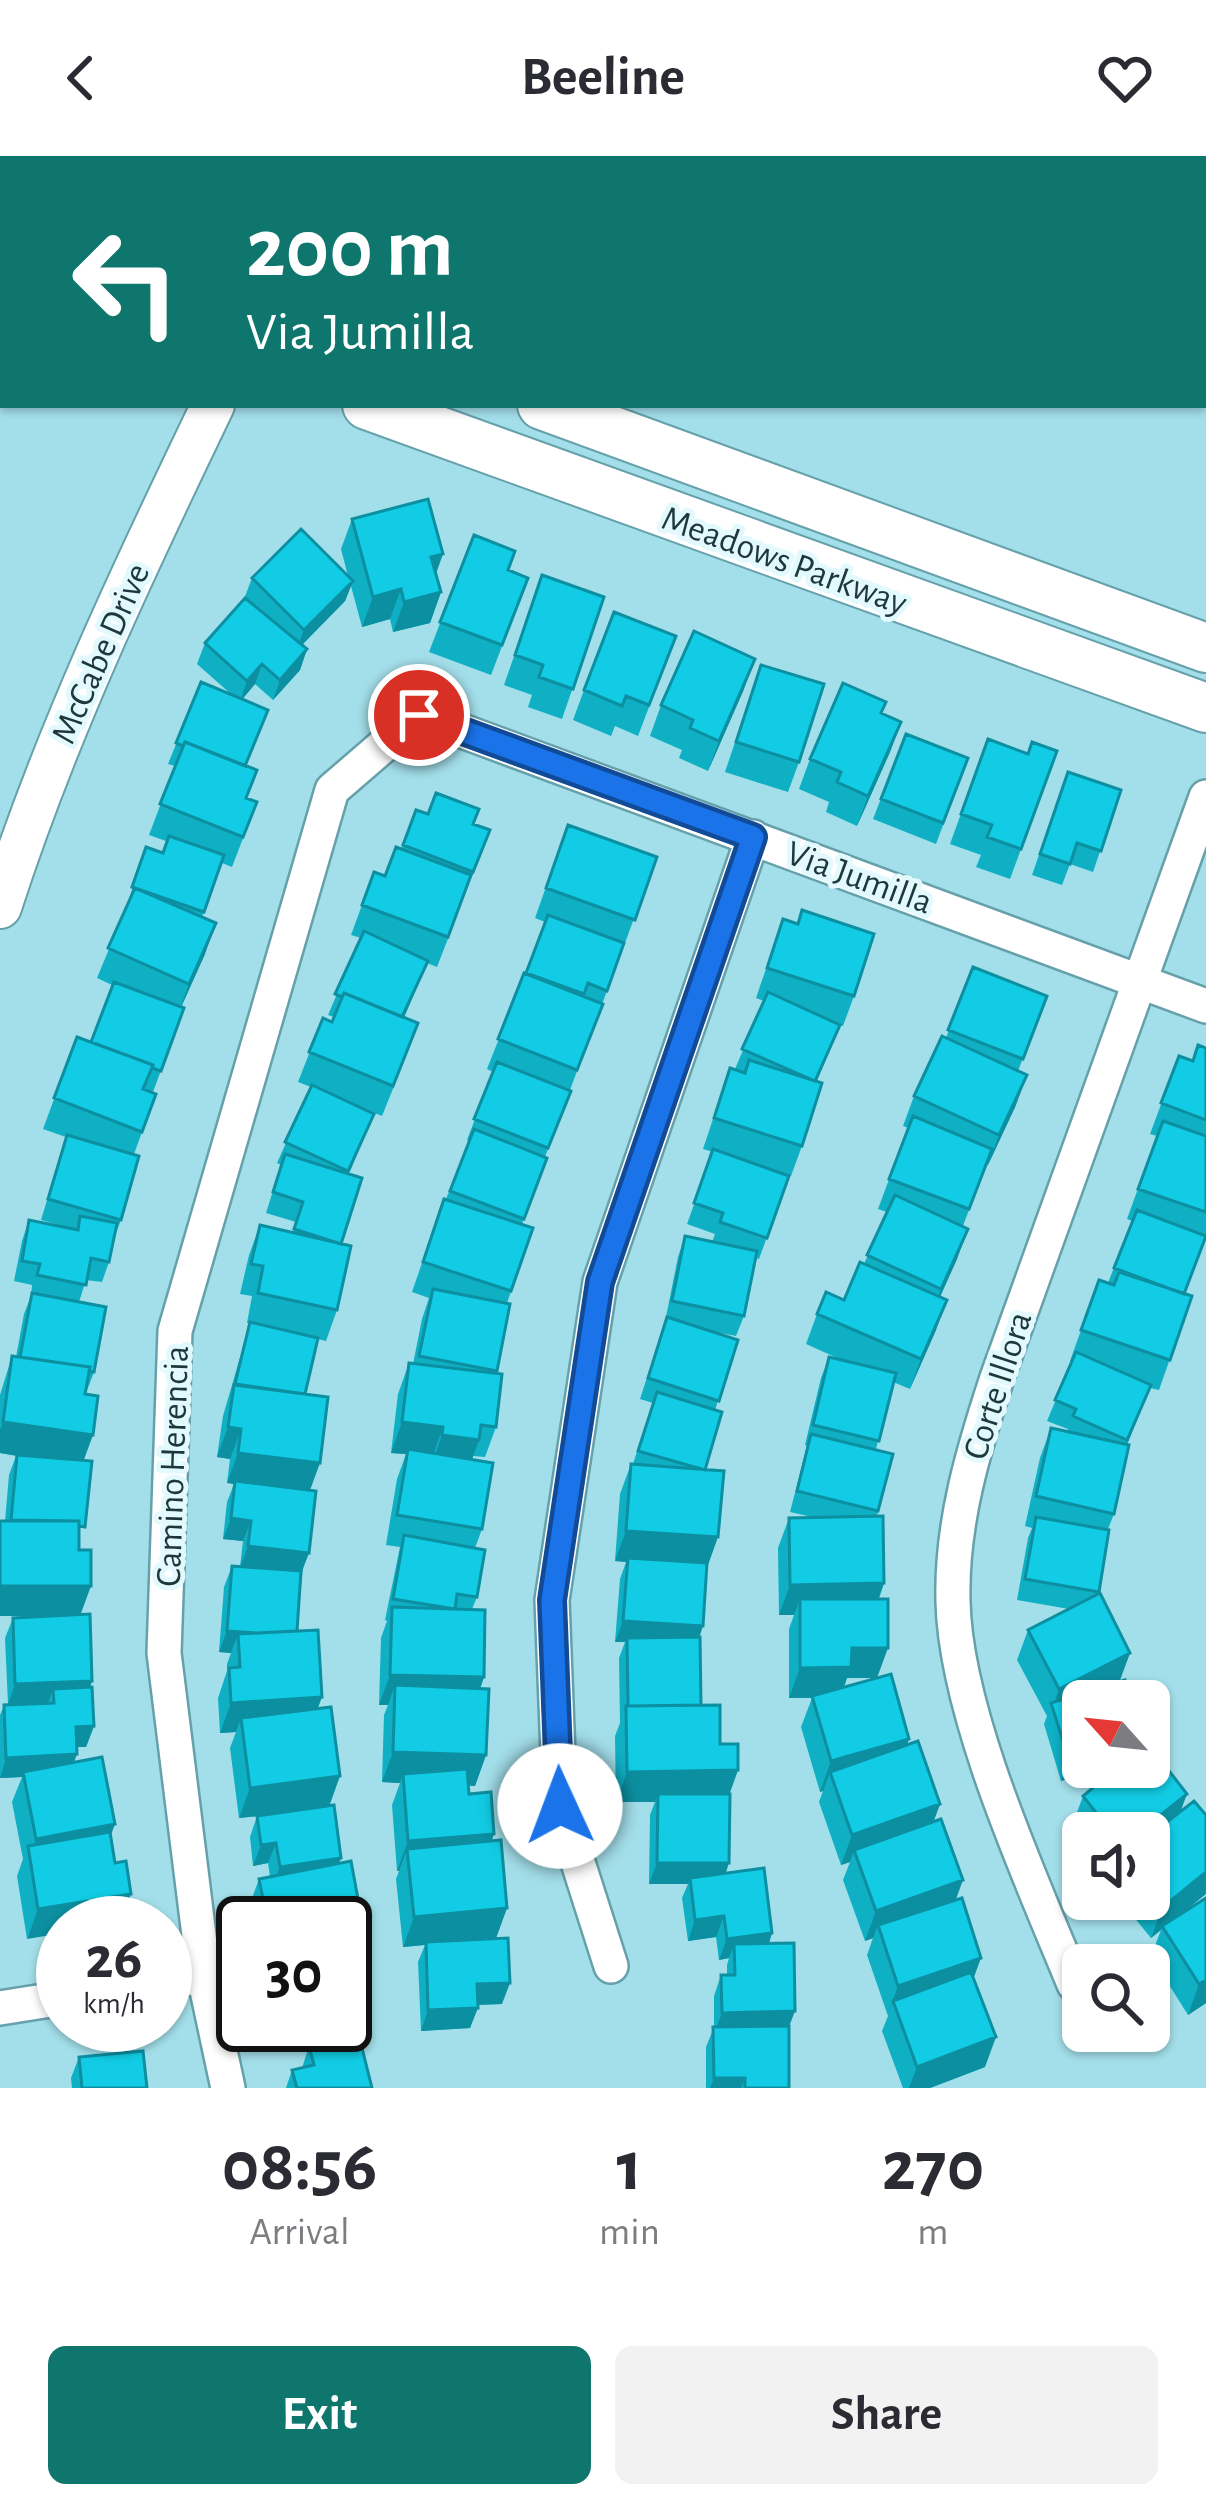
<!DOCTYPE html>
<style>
body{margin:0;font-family:"Alegreya Sans",sans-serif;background:#f2f2f3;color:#2b2b33;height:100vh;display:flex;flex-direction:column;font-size:45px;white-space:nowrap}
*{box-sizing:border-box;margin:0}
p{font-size:39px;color:#7c7c81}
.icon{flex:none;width:66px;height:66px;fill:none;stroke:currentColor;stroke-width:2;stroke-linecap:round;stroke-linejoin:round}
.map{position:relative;height:1932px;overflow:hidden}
.drawer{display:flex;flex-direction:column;background:#fff;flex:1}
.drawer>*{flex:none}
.top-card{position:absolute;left:0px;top:0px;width:1206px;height:252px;box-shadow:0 3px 9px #0004;background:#0f766e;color:#fff;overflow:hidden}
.needle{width:78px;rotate:297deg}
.buttons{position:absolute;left:1062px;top:1524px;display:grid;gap:24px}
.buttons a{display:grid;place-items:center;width:108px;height:108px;border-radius:18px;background:#fff;box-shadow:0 3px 9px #0004;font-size:60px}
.speed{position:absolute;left:36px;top:1740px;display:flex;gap:24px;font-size:60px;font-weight:700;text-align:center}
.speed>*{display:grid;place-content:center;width:156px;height:156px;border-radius:50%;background:#fff;box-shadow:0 3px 9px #0004;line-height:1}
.speed small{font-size:30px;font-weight:400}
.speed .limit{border:6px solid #111;border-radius:18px;background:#fff;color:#111}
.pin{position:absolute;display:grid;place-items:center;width:102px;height:102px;color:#fff;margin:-51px;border:6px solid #fff;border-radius:50%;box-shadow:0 3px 12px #0007}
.me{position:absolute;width:132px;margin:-66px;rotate:358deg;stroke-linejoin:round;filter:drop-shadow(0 0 9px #0008)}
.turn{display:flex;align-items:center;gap:42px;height:252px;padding:0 48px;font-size:54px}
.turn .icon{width:156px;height:156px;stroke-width:2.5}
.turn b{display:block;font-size:84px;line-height:102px}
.eta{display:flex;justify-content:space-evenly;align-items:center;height:204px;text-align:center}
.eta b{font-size:72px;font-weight:700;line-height:84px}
.action{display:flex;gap:24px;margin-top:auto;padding:24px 48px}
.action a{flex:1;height:138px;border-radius:18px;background:#0f766e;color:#fff;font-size:48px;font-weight:700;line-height:138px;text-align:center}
.action a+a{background:#f2f2f3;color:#2b2b33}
header{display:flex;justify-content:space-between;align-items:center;height:156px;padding:0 48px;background:#fff;font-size:54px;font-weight:700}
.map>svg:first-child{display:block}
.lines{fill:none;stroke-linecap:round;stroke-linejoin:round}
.minor-casing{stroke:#66a1ab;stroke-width:38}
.tertiary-casing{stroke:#66a1ab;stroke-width:46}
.secondary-casing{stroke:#66a1ab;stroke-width:52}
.minor{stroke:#fff;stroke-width:33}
.tertiary{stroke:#fff;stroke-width:42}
.secondary{stroke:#fff;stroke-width:48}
.wall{fill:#0fafc4;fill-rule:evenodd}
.shaded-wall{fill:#0c8fa0}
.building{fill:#11cce4;stroke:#0c8fa0;stroke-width:3}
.route-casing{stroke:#114b97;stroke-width:30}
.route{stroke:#1a73e8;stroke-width:21}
.labels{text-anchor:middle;stroke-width:10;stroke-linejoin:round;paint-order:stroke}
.street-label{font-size:36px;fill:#1e373b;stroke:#e2f9fe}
</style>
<header><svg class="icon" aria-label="back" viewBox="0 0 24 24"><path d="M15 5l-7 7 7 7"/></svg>Beeline<svg class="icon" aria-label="heart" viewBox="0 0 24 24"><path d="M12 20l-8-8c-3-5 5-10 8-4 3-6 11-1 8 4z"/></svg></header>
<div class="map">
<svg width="1206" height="1932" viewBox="0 0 1206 1932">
<rect width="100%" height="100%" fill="#a3dfea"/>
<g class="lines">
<g class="minor-casing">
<path id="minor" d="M764,0L772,3
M1076,3L1077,0
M1203,159L1206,160
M611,1810L560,1650L552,1444L600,1126L753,681
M165,1826L204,1820
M1074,1828C1031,1723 955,1557 953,1445C951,1368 973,1295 997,1222L1206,641
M0,1852L63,1842
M228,1932L204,1820L164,1497L175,1175L332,634L419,559L1206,850"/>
</g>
<g class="tertiary-casing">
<path id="tertiary" d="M331,3L332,0
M0,751C56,577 134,413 213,249"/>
</g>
<g class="secondary-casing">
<path id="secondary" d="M27,0L31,3
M0,58L3,60
M367,249L1206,552
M542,249L1206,492"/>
</g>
<use href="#minor" class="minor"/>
<use href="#tertiary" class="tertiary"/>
<use href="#secondary" class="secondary"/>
</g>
<path class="wall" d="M352,363L436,418L441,436L430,467L393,476L390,463L362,471L351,430L345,445L302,489L307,493L300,514L273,544L255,528L242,543L247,642L257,646L232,711L222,707L202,761L205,798L181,851L184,852L153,936L156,938L134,998L121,1064L113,1085L109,1106L102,1126L86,1124L79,1146L94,1216L86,1237L79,1387L80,1459L92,1525L90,1531L94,1570L86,1591H77L74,1606L102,1601L27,1783L17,1720L23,1703L12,1646L22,1621L0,1622V1559L4,1549L8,1548L5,1482L13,1462L51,1460L5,1365L9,1319L16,1300L0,1297V1239L12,1200L16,1201L24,1158L31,1140L32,1129L14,1125L22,1085L29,1064L69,1072L41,1064L66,981L43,973L77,881L91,886L112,829L97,822L126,752L146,691L162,696L166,685L149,679L175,610L168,608L201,526L232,539L197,508L205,487L244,443L252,422L348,420L341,393Z
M474,379L508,414L528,422L491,519L429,496Z
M542,419L604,441L562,563L528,551L532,539L504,529Z
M676,480L638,580L615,570L611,580L573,564L584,534Z
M761,509L799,606L788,636L725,616Z
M744,533L708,615L679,602L682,594L650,580L661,549Z
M882,557L901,566L890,596L857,670L826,656L829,646L799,633L810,603Z
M906,578L968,602L936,688L873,663Z
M988,583L1028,598L1057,595L1010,723L976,711L981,699L950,688Z
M1068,616L1121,634L1093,716L1070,708L1062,729L1032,719Z
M416,654L428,658L473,668L490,674L437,811L427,807L404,862L407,898L382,960L354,949L374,958L349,1018L341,1087L337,1154L326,1185L318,1183L305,1238L310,1334L297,1475L317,1552L329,1650L352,1800L345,1767H251L248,1753L259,1723L270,1721L268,1707L253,1710L250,1681L257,1660H260L239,1662L230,1592L236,1576L220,1577L218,1542L227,1515V1508L231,1497L219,1496L224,1431L232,1410L240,1411L243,1385L223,1383L227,1346L234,1328L227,1327L230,1303L217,1301L223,1260L250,1167H247L252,1140L240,1138L249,1099L260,1069L293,1076L296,1066L266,1057L281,1009L277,1007L311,931L298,926L323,862L332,866L334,861L328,859L361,782L351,779L374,716L385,720L401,693Z
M568,669L657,701L545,1001L547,1002L522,1068L533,1072L507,1147L510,1148L496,1218V1271L485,1301L473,1300L472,1304L482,1373L475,1392L477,1441L472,1453L484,1521L480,1533L486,1599L475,1630L468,1629L469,1638L494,1678L492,1684L507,1752L496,1782L502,1848L478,1849L470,1872L421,1875L418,1806L425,1789L403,1791L396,1723L399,1715H397L392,1649L400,1627L382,1626L384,1559L388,1549H379L381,1482L387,1465L385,1464L400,1391L386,1389L397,1323L406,1298L391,1297L398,1238L409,1207L413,1208L422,1163L429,1142L412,1136L444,1043H446L469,985L467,984L493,916L487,913L545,766L535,762Z
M783,763L854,840L843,870L840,869L817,925L802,990L791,1020L776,1016L789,1020L759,1103L755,1102L744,1160L736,1180L710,1175L738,1184L715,1254L705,1314L707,1412L699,1481L701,1549L720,1588L738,1614L729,1638L726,1717L772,1777L769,1788L789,1871V1932H706V1891L714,1871V1840L721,1819H727V1809L729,1802L719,1804L716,1781L688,1785L682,1742L688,1728H649L650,1659L655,1646H616L615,1580L620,1567L619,1502L625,1486H615L620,1423L626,1406L615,1405L620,1338L631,1308H633L653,1247L640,1243L665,1166L678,1101L685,1080L712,1086L715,1078L687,1068L713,996L703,993L730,912L735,913L764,845L756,842Z
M973,811L1047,840L1018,915L1016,949L988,1009L986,1008L963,1070L957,1103L940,1141L936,1174L910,1233L893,1226L876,1293L893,1298L877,1360L884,1427L879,1443L877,1522L909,1583L907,1588L940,1648L933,1666L956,1743L974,1823L985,1911L930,1932H903L882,1875L888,1860L867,1799L873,1782L865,1785L843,1724L850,1706L841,1709L819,1646L823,1635L820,1636L801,1571L812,1542H789V1473L794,1459H779L778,1392L789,1362L812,1361L790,1356L807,1290L805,1289L821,1222L829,1201L844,1205L806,1188L817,1158L844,1144L864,1108L887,1056L878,1053L908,972L903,970L914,940L946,882ZM847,1522H875L844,1531Z
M1206,892V1078L1184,1138L1192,1140L1159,1234L1150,1232L1127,1289L1114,1358L1108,1373L1109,1374L1098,1438L1130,1497L1083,1611H1106L1061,1625L1044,1568L1047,1560L1017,1504L1028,1474L1069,1453L1017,1444L1028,1382L1032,1372L1025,1370L1040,1302L1051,1272L1067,1275L1068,1273L1047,1265L1072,1205H1070L1099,1124L1108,1127L1132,1065L1127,1063L1157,980L1150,978L1179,900L1193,905Z
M1083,1640L1181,1655V1758L1206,1742V1847L1188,1859L1151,1800L1161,1774L1151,1782L1119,1743H1149V1677H1083V1685L1072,1670Z
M309,1890L372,1932H286L292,1914L302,1912Z
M79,1901L147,1932H72L71,1922Z"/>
<path class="shaded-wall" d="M443,398L432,429L431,401Z
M353,425L345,445L296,495L304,474Z
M401,433L390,463L362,471L373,441Z
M441,436L430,467L393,476L404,446Z
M307,493L300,514L273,544L280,524Z
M755,503L744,533L708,615L719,585Z
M262,508L255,528L240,546L247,525Z
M901,566L890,596L857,670L868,640Z
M216,767L205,798L178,858L189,828Z
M1027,919L1016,949L988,1009L999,979Z
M968,1073L957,1103L930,1163L941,1133Z
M947,1144L936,1174L910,1233L921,1203Z
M3,1266L93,1279L82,1309L0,1297V1274Z
M402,1266L443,1271L432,1302L408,1293L406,1298L391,1297Z
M228,1271L241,1273L230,1303L217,1301Z
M442,1279L479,1284L468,1314L431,1310Z
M238,1297L320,1307L309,1337L227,1327Z
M231,1362L251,1365L243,1385L223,1383Z
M626,1375L718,1381L707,1412L615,1405Z
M248,1390L309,1397L301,1418L240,1411Z
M884,1427L873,1457L800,1443L794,1459H779L790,1429Z
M0,1430H91L80,1460H0Z
M623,1465L703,1470L696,1491L627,1482L625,1486H615Z
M227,1475L296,1480L238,1478L231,1497L219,1496Z
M852,1492H888L877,1522H847L840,1541L789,1542L800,1512Z
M1130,1497L1119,1527L1053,1552L1059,1533Z
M390,1519L484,1521L473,1552L395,1529L388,1549H379Z
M92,1525L85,1545L53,1533L48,1547L8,1548L15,1528Z
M322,1541L311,1571L241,1562L236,1576L220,1577L231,1547Z
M94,1570L86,1591H68L76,1571Z
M909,1583L898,1613L830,1616L823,1635L820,1636L831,1605Z
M393,1596L486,1599L475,1630L404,1627L403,1618L400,1627L382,1626Z
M77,1598L70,1618L23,1616L22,1621L0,1622L6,1602Z
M1083,1600V1611H1106L1061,1625L1069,1604Z
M738,1614L727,1645L658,1638L655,1646H616L627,1616Z
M340,1620L329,1651L239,1662L250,1632Z
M1187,1638L1176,1668L1149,1690V1677H1138Z
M940,1648L929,1678L854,1694L850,1706L841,1709L852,1679Z
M115,1668L104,1698L30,1701L36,1683Z
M494,1678L483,1708L407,1693L399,1715H397L408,1685Z
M276,1687L268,1707L253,1710L261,1689Z
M341,1702L334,1722L272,1731L280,1711Z
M657,1707H729L722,1728L690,1722L688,1728H649Z
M1206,1716V1738L1164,1772L1162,1770L1161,1774L1151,1782L1162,1752Z
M963,1724L952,1754L878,1769L873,1782L865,1785L876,1755Z
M131,1738L121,1767H63V1777L27,1783L38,1753Z
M507,1752L496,1782L403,1791L414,1761Z
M275,1756L271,1767H262L266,1758Z
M724,1760L716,1781L688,1785L695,1764Z
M363,1770L352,1800L345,1802V1774Z
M772,1777L765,1798L734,1788L729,1802L719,1804L727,1783Z
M981,1802L970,1832L893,1845L887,1860L898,1830Z
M1206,1824V1847L1188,1859L1199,1828Z
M510,1827L502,1848L469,1849L477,1828Z
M478,1852L470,1872L421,1875L428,1854Z
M795,1855L787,1876L714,1878L722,1857Z
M996,1881L985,1911L930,1932H909L917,1911Z
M714,1922H745L741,1932H710Z"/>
<path class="building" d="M428,343L443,398L431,401L441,436L404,446L401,433L373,441L352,363Z
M301,373L353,425L304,474L252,422Z
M474,379L515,395L508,414L528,422L502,489L440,466Z
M542,419L604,441L573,533L539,521L543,509L515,499Z
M245,442L307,493L280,524L262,508L247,525L205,487Z
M614,456L676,480L649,549L626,540L622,550L584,534Z
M694,475L755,503L719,585L690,572L693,564L661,549Z
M761,509L824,528L799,606L736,586Z
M201,526L268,554L245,610L185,586L183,590L176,587Z
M843,527L886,546L881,557L901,566L868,640L837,626L841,616L810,603Z
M906,578L968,602L943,667L881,643Z
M988,583L1028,598L1032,586L1057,595L1021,693L987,681L992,669L961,658Z
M185,586L257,614L246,642L257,646L243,681L160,648Z
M1068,616L1121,634L1101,695L1077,687L1070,708L1040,698Z
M436,637L479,653L473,668L490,674L473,716L403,689L416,654L428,658Z
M568,669L657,701L635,764L546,732Z
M169,680L224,699L204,756L132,731L146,691L163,697Z
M396,691L471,719L448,781L362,749L374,716L385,720Z
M135,732L216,767L189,828L108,792Z
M802,754L874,778L854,840L767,812L783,763L798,768Z
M548,759L624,787L607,835L588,827L584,838L526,817Z
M364,775L428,805L402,861L344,837L342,841L335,838Z
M973,811L1047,840L1023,903L948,874Z
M524,817L603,848L577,914L498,883Z
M114,826L184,852L161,915L152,912L153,909L91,886Z
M768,836L840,869L815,925L742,893Z
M344,837L418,867L393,930L309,896L323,862L332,866Z
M942,880L1027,919L999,979L914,940Z
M77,881L153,909L143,933L156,938L142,976L54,942Z
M1198,889L1206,892V964L1161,947L1179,900L1193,905Z
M749,904L822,927L802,990L714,962L730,912L745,917Z
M497,906L571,935L548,992L474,963Z
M312,929L374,958L348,1015L285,986Z
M913,960L992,993L969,1053L889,1023Z
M1163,965L1206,980V1056L1138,1033Z
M474,973L547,1002L524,1063L450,1035Z
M67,979L139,1000L121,1064L48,1043Z
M713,993L789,1020L767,1082L720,1066L723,1057L694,1047Z
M285,998L362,1022L341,1088L294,1073L303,1046L273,1036Z
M895,1039L968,1073L941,1133L867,1099Z
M444,1043L533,1072L511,1135L423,1106Z
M1137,1054L1206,1080L1184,1138L1114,1112Z
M80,1060L117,1067L109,1106L91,1102L86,1129L37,1119L40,1108L22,1105L29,1064L78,1074Z
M260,1069L351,1090L337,1154L258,1137L263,1110L251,1108Z
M685,1080L757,1095L744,1160L672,1145Z
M860,1106L947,1144L921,1203L817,1158L826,1136L844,1144Z
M1119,1116L1192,1140L1170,1204L1081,1174L1099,1124L1114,1129Z
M433,1133L510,1148L497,1215L419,1200Z
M32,1137L106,1151L94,1216L89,1215L90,1211L20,1201Z
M667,1161L738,1184L719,1245L648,1222Z
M250,1166L318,1182L305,1238L235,1228Z
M1076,1196L1151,1229L1127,1284L1073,1260L1076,1253L1055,1244Z
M12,1200L90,1211L85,1238L98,1240L93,1279L3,1266Z
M829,1201L896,1217L879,1285L813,1269Z
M409,1207L502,1218L496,1271L481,1269L479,1284L442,1279L443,1271L402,1266Z
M234,1229L328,1241L320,1307L238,1297L241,1273L228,1271Z
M657,1236L722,1256L705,1314L638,1295Z
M1051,1272L1129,1289L1114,1358L1036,1340Z
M811,1278L893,1298L878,1355L797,1335Z
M408,1293L493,1307L482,1373L397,1359Z
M17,1299L92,1305L85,1371L79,1370V1365L11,1364Z
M631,1308L724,1315L718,1381L626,1375Z
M235,1325L316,1335L309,1397L248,1390L251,1365L231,1362Z
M883,1360L884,1427L790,1429L789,1362Z
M1036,1361L1109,1374L1099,1436L1025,1423Z
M0,1365H79V1394H91V1430H0Z
M404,1379L485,1394L477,1441L457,1438L455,1453L393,1443Z
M628,1402L707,1407L703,1470L623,1465Z
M232,1410L301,1415L297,1475L256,1477L227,1475Z
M1100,1437L1130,1497L1059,1533L1028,1474Z
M800,1443H888V1492H852L851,1511L800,1512Z
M392,1451L485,1454L484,1521L390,1519Z
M90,1458L92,1525L15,1528L13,1462Z
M318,1474L322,1541L231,1547L229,1512L240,1511L238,1478Z
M700,1481L701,1549L628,1550L627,1482Z
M891,1518L909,1583L831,1605L812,1540Z
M1125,1524L1131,1545H1083V1600L1069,1604L1051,1547Z
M395,1529L489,1533L486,1599L393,1596Z
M92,1531L94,1570L76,1571L77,1598L6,1602L4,1549L54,1547L53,1533Z
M720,1549V1588H738V1614L627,1616L626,1550Z
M331,1551L340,1620L250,1632L241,1562Z
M918,1585L940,1648L852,1679L830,1616Z
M1149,1589L1187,1638L1138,1677H1112L1083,1640L1118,1611H1149Z
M102,1601L115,1668L36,1683L23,1616Z
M467,1613L469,1638L491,1636L494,1678L408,1685L403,1618Z
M658,1638H730L729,1707H657Z
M1194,1645L1206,1659V1716L1162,1752L1149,1736V1680Z
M334,1649L341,1702L280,1711L276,1687L261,1689L257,1660Z
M941,1663L963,1724L876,1755L854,1694Z
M110,1676L115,1707L126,1705L131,1738L38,1753L28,1690Z
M501,1684L507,1752L414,1761L407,1693Z
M351,1705L363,1770L345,1774V1767H277L275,1756L266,1758L259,1723Z
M764,1712L772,1777L727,1783L724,1760L695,1764L690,1722Z
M962,1742L981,1802L898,1830L878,1769Z
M1206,1742V1824L1199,1828L1162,1770Z
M508,1782L510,1827L477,1828L478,1852L428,1854L426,1786Z
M794,1787L795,1855L722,1857L721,1819H735L734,1788Z
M971,1816L996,1881L917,1911L893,1845Z
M789,1870V1932H745V1922H714L713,1871Z
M358,1876L372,1932H297L292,1914L314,1909L309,1890Z
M143,1895L147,1932H82L79,1901Z"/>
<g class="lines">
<g class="route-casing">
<path id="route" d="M419,559L753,681L600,1126L552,1444L560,1650"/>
</g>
<use href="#route" class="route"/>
</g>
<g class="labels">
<g class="street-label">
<text transform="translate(785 403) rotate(20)" y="13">Meadows Parkway</text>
<text transform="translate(99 497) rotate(-66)" y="13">McCabe Drive</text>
<text transform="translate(860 720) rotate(20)" y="13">Via Jumilla</text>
<text transform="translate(996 1229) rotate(-72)" y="13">Corte Illora</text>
<text transform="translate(171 1310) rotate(-88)" y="13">Camino Herencia</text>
</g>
</g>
</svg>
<div class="buttons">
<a><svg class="needle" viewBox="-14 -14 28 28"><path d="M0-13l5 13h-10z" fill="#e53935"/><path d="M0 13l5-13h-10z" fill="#7c7c81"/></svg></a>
<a><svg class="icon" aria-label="sound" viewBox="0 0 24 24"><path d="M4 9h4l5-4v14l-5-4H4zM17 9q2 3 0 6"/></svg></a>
<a><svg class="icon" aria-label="search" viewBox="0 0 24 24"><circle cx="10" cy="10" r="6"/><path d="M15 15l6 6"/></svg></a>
</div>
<div class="speed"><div>26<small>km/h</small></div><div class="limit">30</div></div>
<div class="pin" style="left:419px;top:559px;background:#d93025"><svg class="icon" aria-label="arrive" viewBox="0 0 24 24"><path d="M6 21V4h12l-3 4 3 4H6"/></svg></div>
<svg class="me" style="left:560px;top:1650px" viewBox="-20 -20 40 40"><circle r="19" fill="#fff"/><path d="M0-13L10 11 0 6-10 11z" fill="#1a73e8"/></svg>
<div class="top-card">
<div class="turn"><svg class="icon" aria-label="left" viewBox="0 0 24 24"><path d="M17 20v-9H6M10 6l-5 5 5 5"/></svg><div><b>200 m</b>Via Jumilla</div></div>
</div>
</div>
<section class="drawer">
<div class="eta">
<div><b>08:56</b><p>Arrival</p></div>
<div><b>1</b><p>min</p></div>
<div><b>270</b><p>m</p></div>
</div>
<div class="action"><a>Exit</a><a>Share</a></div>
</section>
